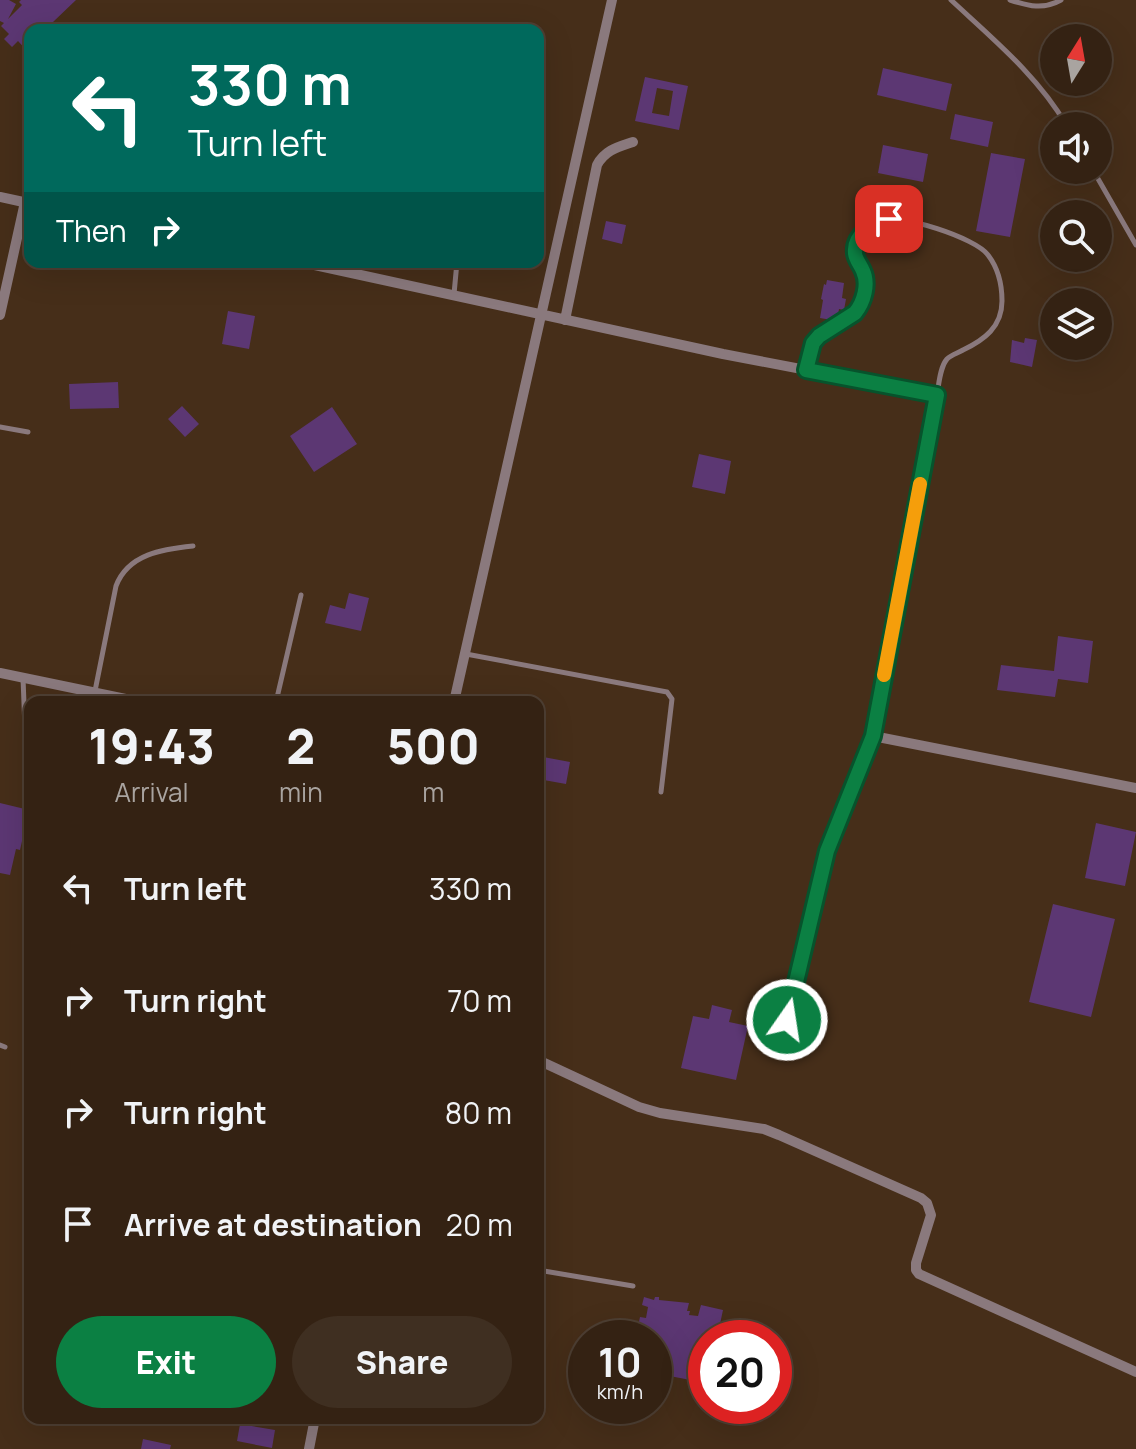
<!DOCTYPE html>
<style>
body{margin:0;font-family:Manrope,sans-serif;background:#3f2f21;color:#f1f3f6;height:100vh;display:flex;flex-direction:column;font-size:30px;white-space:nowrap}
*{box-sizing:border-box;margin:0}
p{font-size:26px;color:#a9a4a0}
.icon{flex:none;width:44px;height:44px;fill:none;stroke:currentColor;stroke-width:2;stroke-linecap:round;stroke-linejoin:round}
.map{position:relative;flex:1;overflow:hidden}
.details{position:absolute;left:24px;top:696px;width:520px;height:728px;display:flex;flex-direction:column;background:#342213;border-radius:16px;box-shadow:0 8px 32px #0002,0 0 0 2px #4e3f33}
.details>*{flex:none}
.guide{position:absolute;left:24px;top:24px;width:520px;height:244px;border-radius:16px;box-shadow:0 8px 32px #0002,0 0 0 2px #4e3f33;background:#00695c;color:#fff;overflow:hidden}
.needle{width:52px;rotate:11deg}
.fabs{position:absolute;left:1040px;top:24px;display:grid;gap:16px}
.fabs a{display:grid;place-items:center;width:72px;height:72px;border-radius:50%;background:#342213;box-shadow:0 8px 32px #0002,0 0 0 2px #4e3f33;font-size:40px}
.speed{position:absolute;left:568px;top:1320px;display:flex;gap:16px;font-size:40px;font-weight:700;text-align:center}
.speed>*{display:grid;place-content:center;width:104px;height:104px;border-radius:50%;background:#342213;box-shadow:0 8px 32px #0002,0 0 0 2px #4e3f33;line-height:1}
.speed small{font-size:20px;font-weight:400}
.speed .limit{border:12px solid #d22;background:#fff;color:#111}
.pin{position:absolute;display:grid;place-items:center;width:68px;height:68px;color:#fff;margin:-34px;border-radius:16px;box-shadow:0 4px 12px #0006}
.me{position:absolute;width:88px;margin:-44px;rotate:13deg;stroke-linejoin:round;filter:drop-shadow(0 0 6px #0008)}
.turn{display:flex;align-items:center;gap:28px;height:168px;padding:0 32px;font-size:36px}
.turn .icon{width:104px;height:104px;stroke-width:2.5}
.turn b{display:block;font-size:56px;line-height:68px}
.then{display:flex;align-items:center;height:76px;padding:0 32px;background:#0003;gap:16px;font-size:30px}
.eta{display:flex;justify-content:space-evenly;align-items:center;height:136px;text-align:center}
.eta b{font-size:48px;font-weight:800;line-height:56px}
.primary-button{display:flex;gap:16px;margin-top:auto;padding:16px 32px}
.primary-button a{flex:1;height:92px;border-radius:48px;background:#0b8043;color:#fff;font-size:32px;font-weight:800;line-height:92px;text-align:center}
.primary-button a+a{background:#3f2f21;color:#f1f3f6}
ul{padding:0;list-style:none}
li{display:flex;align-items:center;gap:24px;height:112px;padding:0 32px}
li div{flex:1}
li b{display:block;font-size:30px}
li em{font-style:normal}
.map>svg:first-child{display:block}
.building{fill:#5c3773;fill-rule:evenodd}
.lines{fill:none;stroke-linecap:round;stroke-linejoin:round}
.service{stroke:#8a797d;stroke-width:5}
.minor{stroke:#8a797d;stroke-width:10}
.route-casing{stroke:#07532c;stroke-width:20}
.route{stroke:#0b8043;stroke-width:14}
.slow{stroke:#f59e0b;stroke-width:14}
</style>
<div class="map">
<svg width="1136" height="1449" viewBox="0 0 1136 1449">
<rect width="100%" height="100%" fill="#462e19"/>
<path class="building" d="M0,0H9L16,4L8,19L22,5L19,2L21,0H76L53,22L60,30H30V54L18,41L12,47L4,39L9,34L1,26L4,23L0,21Z
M883,68L952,84L946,111L877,95Z
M645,77L688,86L679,130L635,121ZM657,88L673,91L669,116L652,113Z
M955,114L993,122L988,147L950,139Z
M883,145L928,154L923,182L878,173Z
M991,153L1025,159L1010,237L976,231Z
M606,221L626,225L622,244L602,239Z
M827,280L844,283L842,298L846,299L844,310L839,309L837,321L820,318L823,300L821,299L824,284L826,285Z
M228,311L255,316L249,349L222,344Z
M1025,338L1037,340L1032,367L1010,362L1012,340L1024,343Z
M118,382L119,408L70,409L69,384Z
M182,406L199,424L185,437L168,419Z
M332,407L357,444L314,472L290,436Z
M699,454L731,461L725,494L692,487Z
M349,593L369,598L361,631L325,623L330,605L345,609Z
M1058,636L1093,641L1088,683L1058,679L1055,697L997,690L1001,665L1054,671Z
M538,756L570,762L566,784L538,779Z
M0,803L29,810L20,850L16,849L10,875L0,873Z
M1096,823L1136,832L1125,886L1085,878Z
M1053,904L1115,919L1091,1017L1029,1002Z
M712,1005L732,1010L729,1022L748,1026L736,1080L681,1068L693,1016L709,1019Z
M644,1297L654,1300L655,1297H659V1300L689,1303L687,1311H690L689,1315L698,1316L701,1305L723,1310L717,1338H706V1383L654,1373V1338H643L636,1336L640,1317L646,1318L648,1307L642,1305Z
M240,1424L275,1430L272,1448L237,1441Z
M143,1439L171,1445L170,1449H141Z"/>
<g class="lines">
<path class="service" d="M951,0C993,39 1038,76 1067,126
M1010,0C1029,6 1043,10 1061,0
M1093,170L1136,245
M454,294L457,262
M806,370L812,348L819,336L855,313L861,304L866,281L865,274L855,252C857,238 867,226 881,221C900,213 976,238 988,255C998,268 1002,286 1002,301C1002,327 984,340 963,350C958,353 951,355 947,359C940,367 939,384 937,394
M0,427L28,432
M466,654L667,692L672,699L661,792
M23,678L25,729L30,749
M95,691L116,586C128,554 163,549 193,546
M276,702L301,595
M787,1020L827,851L873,736
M0,1045L5,1047
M538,1270L633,1286"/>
<path class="minor" d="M0,197L28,203
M301,262L723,354L937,395L873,736L1136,788
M0,315L25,202
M565,320L597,165C605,150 618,147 633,142
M0,673L140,702
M454,702L612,0
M538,1060L639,1107L660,1113L764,1129L779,1135L921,1198L927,1203L931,1215L916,1263V1270L919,1274L1136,1372
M309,1449L315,1418"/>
</g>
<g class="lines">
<g class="route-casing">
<path id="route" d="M787,1020L827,851L873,736L937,395L806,370L813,343L819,336L855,313C864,302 869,284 863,271C861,265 855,259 855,253C853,235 874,222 889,219"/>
</g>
<use href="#route" class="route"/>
<path class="slow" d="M884,675L920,484"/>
</g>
</svg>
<div class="fabs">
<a><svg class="needle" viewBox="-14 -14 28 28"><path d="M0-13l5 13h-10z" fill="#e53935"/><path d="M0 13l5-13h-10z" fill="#a9a4a0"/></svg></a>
<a><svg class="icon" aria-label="sound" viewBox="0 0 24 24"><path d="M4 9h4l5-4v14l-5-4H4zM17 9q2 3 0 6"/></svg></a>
<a><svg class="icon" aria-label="search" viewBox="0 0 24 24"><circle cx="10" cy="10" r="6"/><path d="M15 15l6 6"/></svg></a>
<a><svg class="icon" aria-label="layers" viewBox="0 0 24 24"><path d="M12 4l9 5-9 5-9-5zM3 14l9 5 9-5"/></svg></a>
</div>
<div class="speed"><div>10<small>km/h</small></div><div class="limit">20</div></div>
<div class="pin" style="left:889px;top:219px;background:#d93025"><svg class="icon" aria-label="arrive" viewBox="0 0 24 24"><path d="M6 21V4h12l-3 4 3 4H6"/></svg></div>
<svg class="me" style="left:787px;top:1020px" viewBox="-20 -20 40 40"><circle r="17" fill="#0b8043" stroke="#fff" stroke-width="3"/><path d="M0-11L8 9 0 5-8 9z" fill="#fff"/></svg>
<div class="guide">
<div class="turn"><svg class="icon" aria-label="left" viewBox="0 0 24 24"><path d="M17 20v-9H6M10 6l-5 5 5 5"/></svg><div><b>330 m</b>Turn left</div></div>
<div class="then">Then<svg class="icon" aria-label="right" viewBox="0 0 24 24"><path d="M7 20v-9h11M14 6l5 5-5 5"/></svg></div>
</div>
<section class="details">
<div class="eta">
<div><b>19:43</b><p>Arrival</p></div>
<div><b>2</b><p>min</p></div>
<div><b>500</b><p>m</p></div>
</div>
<ul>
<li><svg class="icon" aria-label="left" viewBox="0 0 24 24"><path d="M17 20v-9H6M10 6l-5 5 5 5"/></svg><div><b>Turn left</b></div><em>330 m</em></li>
<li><svg class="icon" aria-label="right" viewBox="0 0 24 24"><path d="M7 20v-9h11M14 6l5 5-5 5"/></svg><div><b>Turn right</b></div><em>70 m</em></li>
<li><svg class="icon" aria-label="right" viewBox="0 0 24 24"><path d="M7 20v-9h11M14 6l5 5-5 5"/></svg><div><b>Turn right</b></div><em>80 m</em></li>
<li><svg class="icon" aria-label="arrive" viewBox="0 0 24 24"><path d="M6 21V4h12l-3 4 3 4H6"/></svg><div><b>Arrive at destination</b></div><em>20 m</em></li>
</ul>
<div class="primary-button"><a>Exit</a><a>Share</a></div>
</section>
</div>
